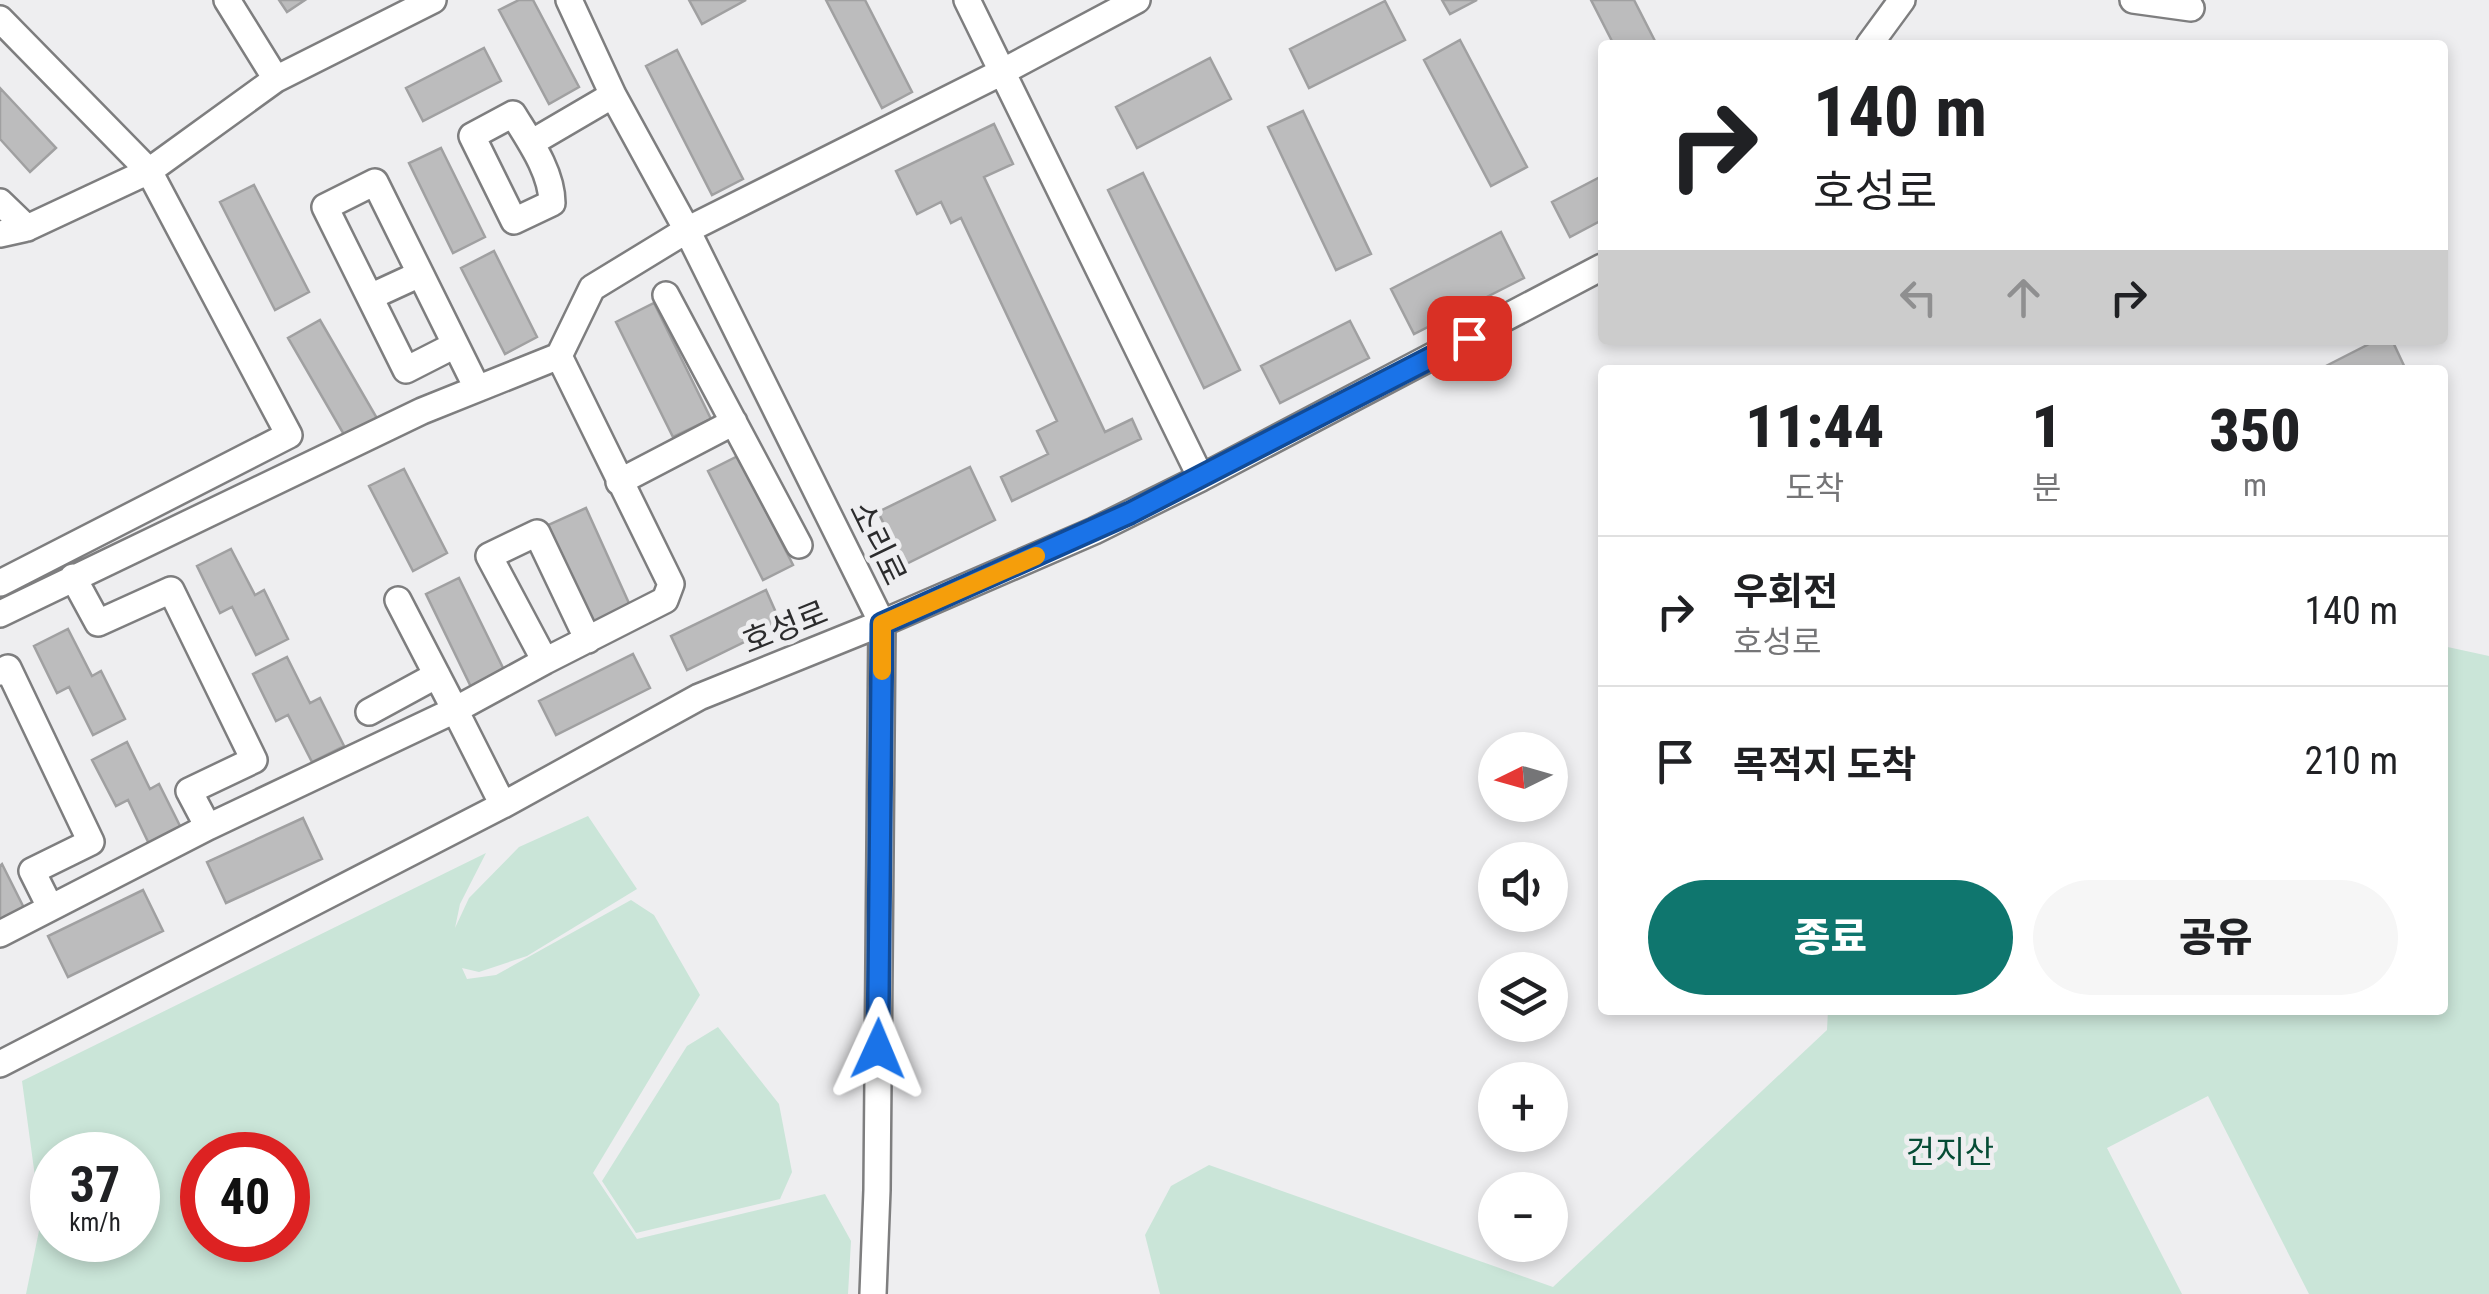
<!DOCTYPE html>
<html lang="ko">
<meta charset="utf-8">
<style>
body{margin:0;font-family:"Roboto Condensed","Noto Sans KR",sans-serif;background:#f6f6f6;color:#202124;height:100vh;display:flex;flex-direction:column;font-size:38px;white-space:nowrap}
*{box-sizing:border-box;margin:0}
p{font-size:32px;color:#757577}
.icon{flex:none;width:55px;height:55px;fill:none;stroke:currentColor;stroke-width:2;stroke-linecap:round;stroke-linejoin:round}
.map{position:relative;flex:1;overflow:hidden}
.details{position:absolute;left:1598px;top:365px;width:850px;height:650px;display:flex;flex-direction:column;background:#fff;border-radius:10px;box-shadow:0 5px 15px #0003}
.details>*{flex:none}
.guide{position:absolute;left:1598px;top:40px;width:850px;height:305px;border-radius:10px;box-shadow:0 5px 15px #0003;background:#fff;color:#202124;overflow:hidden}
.needle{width:65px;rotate:265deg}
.controls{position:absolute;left:1478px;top:732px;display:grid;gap:20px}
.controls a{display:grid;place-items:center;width:90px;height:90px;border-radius:50%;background:#fff;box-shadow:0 5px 15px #0003;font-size:50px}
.speed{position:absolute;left:30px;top:1132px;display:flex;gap:20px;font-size:50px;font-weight:700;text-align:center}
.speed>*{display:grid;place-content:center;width:130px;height:130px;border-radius:50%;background:#fff;box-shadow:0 5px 15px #0003;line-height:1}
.speed small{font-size:25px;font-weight:400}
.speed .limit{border:15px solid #d22;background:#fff;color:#111}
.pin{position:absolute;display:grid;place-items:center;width:85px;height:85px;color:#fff;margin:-42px;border-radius:20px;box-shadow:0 5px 15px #0006}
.me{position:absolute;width:110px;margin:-55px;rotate:1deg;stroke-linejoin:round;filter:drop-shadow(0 0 8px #0008)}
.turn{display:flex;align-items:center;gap:35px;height:210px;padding:0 50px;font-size:45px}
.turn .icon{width:130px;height:130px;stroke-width:2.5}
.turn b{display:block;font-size:70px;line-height:85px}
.lanes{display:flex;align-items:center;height:95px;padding:0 50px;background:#0003;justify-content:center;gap:50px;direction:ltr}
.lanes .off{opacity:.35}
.eta{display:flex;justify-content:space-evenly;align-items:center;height:170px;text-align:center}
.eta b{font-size:60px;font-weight:800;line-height:70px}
.cta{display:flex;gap:20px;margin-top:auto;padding:20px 50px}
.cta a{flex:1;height:115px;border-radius:60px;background:#0f766e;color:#fff;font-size:40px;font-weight:800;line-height:115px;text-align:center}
.cta a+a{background:#f6f6f6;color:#202124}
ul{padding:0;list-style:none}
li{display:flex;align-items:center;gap:30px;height:150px;padding:0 50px;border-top:2px solid #e0e0e0}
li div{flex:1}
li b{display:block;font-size:38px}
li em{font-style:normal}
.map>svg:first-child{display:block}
.green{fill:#cae5d8;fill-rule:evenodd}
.building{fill:#bcbcbd;stroke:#a0a0a1;stroke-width:2.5}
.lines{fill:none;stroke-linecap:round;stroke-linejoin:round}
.minor-casing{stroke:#7e7e7f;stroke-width:30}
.minor{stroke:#fff;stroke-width:25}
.route-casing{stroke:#114b97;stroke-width:25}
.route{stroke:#1a73e8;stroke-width:18}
.slow{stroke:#f59e0b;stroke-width:18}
.labels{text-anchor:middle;stroke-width:10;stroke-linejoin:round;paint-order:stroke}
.street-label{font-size:32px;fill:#2c2c2d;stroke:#eeeef0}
.park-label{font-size:32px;fill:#064c35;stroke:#eeeef0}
</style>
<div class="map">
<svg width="2489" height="1294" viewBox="0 0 2489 1294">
<rect width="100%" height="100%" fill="#eeeef0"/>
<path class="green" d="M2443,646L2489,656V1294H2309L2208,1096L2107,1148L2182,1294H1160L1145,1235L1171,1186L1209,1165L1553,1287L1827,1030L1828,1010H2442Z
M588,816L637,889L527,956L479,972L462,968L467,979L496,975L631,900L654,915L700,995L593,1173L637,1239L825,1194L851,1241L848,1294H26L41,1221L22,1081L486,853L460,904L455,928L469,898L519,847ZM138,1155V1240H52V1155ZM202,1155H288V1240H202Z
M718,1027L779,1104L792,1172L780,1199L636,1233L602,1181L687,1046Z"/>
<path class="building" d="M279,0H305L287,12Z
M519,0H533L579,87L549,104L499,10Z
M689,0H746L702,24Z
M826,0H865L912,92L882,108Z
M1442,0H1477L1450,14Z
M1591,0H1634L1657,45H1614Z
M1385,1L1405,40L1309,88L1290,49Z
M1460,40L1527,167L1491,186L1424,60Z
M484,48L501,81L423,121L406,88Z
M677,50L743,179L712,195L646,66Z
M1210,58L1231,99L1137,148L1116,107Z
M0,88L56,148L30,172L0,139Z
M1303,111L1371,254L1336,270L1268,127Z
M994,124L1013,164L984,177L1105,432L1132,419L1141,439L1012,501L1001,477L1048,454L1037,431L1057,421L961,218L951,223L941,202L917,214L896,171Z
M441,148L485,237L453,253L409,163Z
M1143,173L1240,370L1204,388L1108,190Z
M1602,176V220L1570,237L1552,202Z
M254,185L309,292L275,310L220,202Z
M1501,232L1524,278L1414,334L1391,289Z
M494,251L537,337L505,354L461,268Z
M654,303L711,419L673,437L616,322Z
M320,320L378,420L346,438L288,338Z
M1350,321L1369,358L1280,403L1261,366Z
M2377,340H2392L2406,370H2318Z
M738,456L793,565L763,580L708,471Z
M970,467L995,520L904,565L878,512Z
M404,469L447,553L413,571L369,486Z
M586,508L632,610L595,627L548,525Z
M231,549L255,595L264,590L288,639L256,655L232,607L220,613L197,566Z
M459,578L506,674L473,691L426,594Z
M766,590L781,624L687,670L671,636Z
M68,629L92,676L101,671L125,719L93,735L69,687L57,693L34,646Z
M633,654L650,688L556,735L539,701Z
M287,657L310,703L320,698L344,746L312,762L288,715L276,721L253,674Z
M127,742L150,789L159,784L183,832L151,848L128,800L116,806L92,760Z
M303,818L322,859L226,903L207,862Z
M2,864L26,912L0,926V866Z
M143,890L163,931L68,977L48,936Z"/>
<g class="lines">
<g class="minor-casing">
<path id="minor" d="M227,0L276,79
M569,0L613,95L687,230L882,623L877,1190L873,1294
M967,0L1201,478
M2133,0L2191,8
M0,19L149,171L289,435L0,583
M1869,45L1902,0
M513,114C529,140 552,172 552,203L514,221L472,136Z
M531,143L613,95
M0,202L27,228
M0,234L27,228L149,171L276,79L433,0
M666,295L799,545
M370,297L420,274
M455,345L406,370L325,207L375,182L477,388
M619,482L734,422
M73,577L98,623L171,590L254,760L189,791L208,827
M398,600L455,710L545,661L665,600L671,584L559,356
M0,614L422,411L559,356L592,288L687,230L1002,72L1137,0
M545,661L489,556L537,533L588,640
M0,672L8,668L91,842L32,871L50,907
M369,712L437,675
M0,934L208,827L455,710L503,805
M0,1064L503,805L699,697L882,623L1094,531L1201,478L1602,267"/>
</g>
<use href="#minor" class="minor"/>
</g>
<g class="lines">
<g class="route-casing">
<path id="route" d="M878,1049L882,624L1130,513L1469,338"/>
</g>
<use href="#route" class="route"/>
<path class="slow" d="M882,671V624L1036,556"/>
</g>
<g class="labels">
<g class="street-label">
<text transform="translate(878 543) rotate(64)" y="11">소리로</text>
<text transform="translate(785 627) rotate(-22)" y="11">호성로</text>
</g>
<g class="park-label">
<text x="1950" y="1163">건지산</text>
</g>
</g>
</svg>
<div class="controls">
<a><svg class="needle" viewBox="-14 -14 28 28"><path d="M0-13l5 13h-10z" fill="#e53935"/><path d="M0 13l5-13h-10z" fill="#757577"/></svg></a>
<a><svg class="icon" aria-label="sound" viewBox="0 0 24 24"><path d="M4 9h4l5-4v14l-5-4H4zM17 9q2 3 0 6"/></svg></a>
<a><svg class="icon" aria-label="layers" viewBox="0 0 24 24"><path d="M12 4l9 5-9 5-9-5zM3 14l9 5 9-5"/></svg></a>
<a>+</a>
<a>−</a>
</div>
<div class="speed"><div>37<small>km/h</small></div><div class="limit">40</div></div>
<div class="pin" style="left:1469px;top:338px;background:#d93025"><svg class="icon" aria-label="arrive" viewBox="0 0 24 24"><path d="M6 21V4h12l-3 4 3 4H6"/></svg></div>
<svg class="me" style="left:878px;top:1049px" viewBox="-20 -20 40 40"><path d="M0-17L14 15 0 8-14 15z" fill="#1a73e8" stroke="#fff" stroke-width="4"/></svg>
<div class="guide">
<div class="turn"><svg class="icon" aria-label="right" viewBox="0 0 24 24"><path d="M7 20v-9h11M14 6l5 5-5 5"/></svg><div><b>140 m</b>호성로</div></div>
<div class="lanes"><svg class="icon off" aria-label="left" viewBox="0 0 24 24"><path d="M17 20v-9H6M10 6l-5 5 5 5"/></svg><svg class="icon off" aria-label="ahead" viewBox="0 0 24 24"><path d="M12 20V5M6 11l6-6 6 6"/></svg><svg class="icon" aria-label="right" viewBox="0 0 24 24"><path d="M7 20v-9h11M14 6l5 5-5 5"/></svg></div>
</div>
<section class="details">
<div class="eta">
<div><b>11:44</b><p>도착</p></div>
<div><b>1</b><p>분</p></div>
<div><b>350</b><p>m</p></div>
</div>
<ul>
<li><svg class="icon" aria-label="right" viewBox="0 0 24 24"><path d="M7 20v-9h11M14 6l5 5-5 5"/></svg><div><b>우회전</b><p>호성로</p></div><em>140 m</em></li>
<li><svg class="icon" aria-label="arrive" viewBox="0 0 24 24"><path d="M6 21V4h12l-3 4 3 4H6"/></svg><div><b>목적지 도착</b></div><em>210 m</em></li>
</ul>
<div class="cta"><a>종료</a><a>공유</a></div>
</section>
</div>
